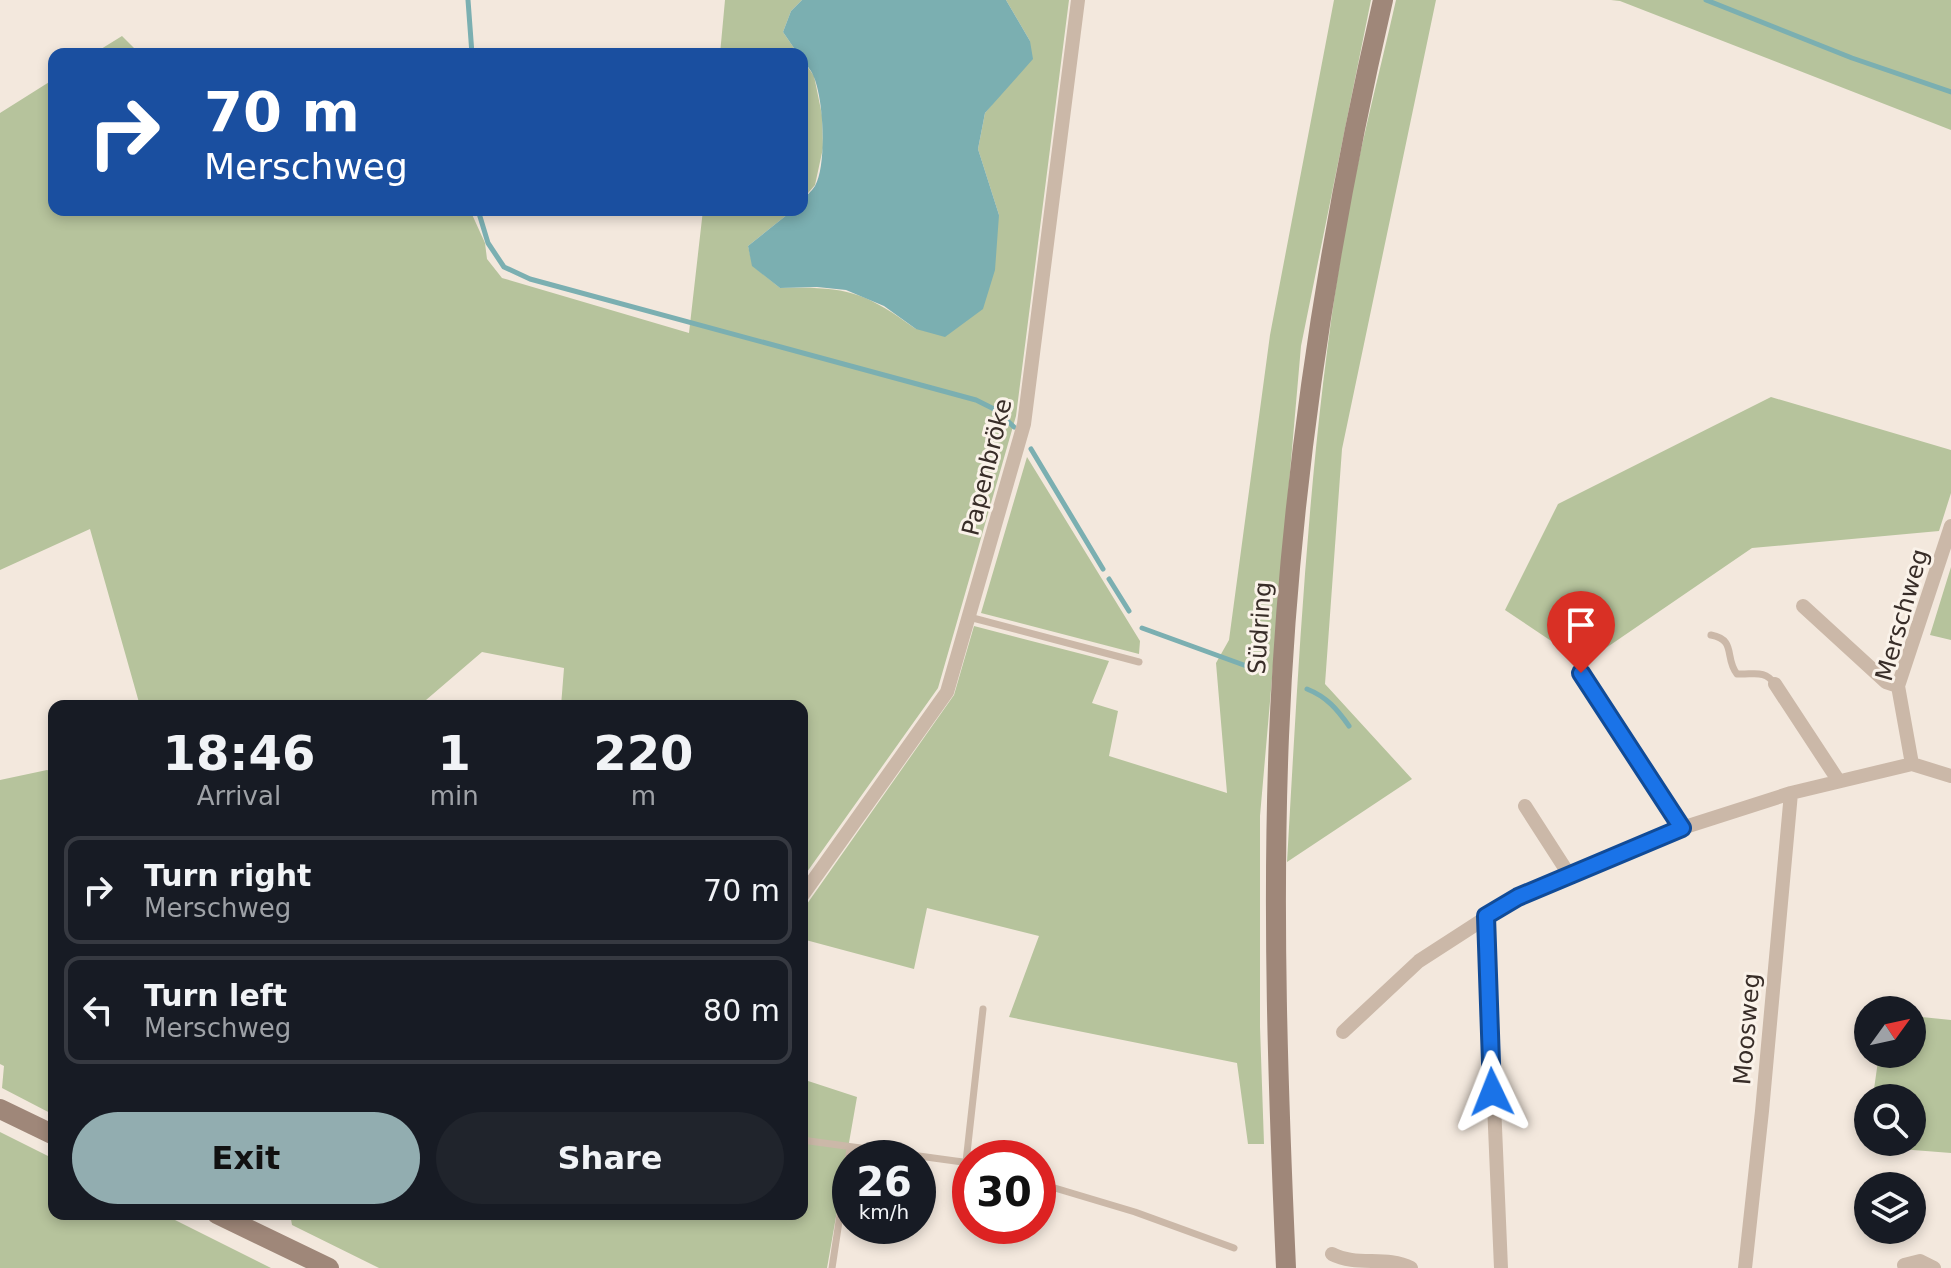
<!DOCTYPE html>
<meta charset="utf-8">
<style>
body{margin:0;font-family:"DejaVu Sans",sans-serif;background:#20242c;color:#f1f3f6;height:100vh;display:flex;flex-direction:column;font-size:30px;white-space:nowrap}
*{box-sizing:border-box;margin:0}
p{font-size:26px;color:#9ea1a6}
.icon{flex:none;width:44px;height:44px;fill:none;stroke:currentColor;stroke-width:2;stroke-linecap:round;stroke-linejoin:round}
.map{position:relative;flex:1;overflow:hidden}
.sheet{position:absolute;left:48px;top:700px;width:760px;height:520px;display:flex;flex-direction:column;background:#171b24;border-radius:16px;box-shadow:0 4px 12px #0003}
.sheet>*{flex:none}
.top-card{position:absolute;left:48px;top:48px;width:760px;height:168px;border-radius:16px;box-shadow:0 4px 12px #0003;background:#1a4fa0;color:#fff;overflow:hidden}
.needle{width:52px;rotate:57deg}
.controls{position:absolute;left:1854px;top:996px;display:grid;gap:16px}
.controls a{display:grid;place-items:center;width:72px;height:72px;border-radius:50%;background:#171b24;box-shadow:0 4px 12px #0003;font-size:40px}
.speed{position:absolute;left:832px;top:1140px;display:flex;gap:16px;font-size:40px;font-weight:700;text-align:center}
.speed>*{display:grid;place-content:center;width:104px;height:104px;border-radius:50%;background:#171b24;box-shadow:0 4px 12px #0003;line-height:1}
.speed small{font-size:20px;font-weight:400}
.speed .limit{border:12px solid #d22;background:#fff;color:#111}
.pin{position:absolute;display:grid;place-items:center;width:68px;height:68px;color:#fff;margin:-82px -34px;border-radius:50% 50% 50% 0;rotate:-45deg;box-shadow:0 0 8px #0007}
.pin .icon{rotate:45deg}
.me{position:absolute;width:88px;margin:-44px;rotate:358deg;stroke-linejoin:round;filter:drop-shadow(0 0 6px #0008)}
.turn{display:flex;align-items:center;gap:28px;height:168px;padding:0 24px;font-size:36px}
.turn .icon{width:104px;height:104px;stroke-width:2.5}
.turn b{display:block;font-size:56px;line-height:68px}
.eta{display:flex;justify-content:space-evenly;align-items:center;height:136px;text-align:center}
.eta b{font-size:48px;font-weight:700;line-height:56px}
.primary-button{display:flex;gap:16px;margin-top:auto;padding:16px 24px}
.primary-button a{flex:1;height:92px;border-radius:48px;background:#92adb0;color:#111;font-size:32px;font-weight:700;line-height:92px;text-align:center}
.primary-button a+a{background:#20242c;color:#f1f3f6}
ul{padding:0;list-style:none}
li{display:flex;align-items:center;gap:24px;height:108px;margin:0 16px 12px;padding:0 8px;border:4px solid #363941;border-radius:16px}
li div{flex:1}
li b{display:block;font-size:30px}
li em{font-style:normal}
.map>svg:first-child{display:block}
.green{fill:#b6c39c}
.water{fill:#7bafb1}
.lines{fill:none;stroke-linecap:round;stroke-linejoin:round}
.stream{stroke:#7bafb1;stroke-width:5}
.lane{stroke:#cbb8a8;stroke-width:7}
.street{stroke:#cbb8a8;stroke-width:14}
.secondary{stroke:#9f8779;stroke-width:20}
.route-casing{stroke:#114b97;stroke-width:20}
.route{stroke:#1a73e8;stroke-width:14}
.labels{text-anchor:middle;stroke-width:6;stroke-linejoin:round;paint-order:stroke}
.street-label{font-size:24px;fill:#382d28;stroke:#faf2e9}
</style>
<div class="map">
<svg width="1951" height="1268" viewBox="0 0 1951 1268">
<rect width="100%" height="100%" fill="#f3e8dd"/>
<path class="green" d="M725,0H802L791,11L783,32L798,54H720Z
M1006,0H1069L1016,416L938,688L802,879V706H561L564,668L482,652L419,706H140L90,529L0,570V113L54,79V210H470L485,243L487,259L502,278L689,333L703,210H793L748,246L753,266L780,288C845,286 864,291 916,329L999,215L978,149L985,113L1006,87L1030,41Z
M1334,0H1371L1301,346L1260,816V1027L1264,1144H1248L1237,1063L1009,1017L1039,936L927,908L914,969L802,939V911L954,695L974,626L1109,661L1092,703L1118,711L1109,756L1227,793L1216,663L1229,640L1270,335Z
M1396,0H1436L1342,449L1325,684L1412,779L1287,862C1299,655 1309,447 1343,242C1356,161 1378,80 1396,0Z
M1611,0H1951V130L1620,1Z
M122,36L140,54H93Z
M802,59L814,76L822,115L823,148L815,185L802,200Z
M1771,397L1951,450V493L1939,531L1752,548L1584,663L1505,610L1558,504Z
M1027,457L1140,641L1139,654L981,613Z
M1951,567V640L1930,635Z
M47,770L54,772V1115L2,1088L4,1066L0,1064V780Z
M1912,1016L1951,1020V1153L1900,1149V1142H1912V1098H1901V1091L1874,1089L1879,1054H1912Z
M802,1079L857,1097L827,1268H379L292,1225L290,1214H802Z
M0,1132L54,1159V1214H163L271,1268H0Z"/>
<path class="water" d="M802,0H1006L1030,41L1033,59L985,113L978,149L999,215L995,270L983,309L945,337L916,329L884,306L846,290L817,287L780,288L752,266L748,246L793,210H802V200C806,196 812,191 815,186C827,165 824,98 813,75C810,67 803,64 802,54H798L783,32L791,11Z"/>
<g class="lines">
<path class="stream" d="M468,0L472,54
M1706,0L1852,58L1951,92
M478,210L488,243L504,267L530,279L976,400L996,410L1014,427
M1031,449L1103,569
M1109,579L1129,611
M1142,628L1252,668
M1307,689C1327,697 1337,709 1349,726"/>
<path class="lane" d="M969,617L1139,662
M1711,635C1737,640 1724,658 1737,674C1754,675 1764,669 1775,684
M802,1140L970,1163
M966,1162L983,1009
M1038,1183L1135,1212L1234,1248
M832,1268L850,1148"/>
<path class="street" d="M1803,606L1886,682L1898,686
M1581,673L1682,828
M1775,684L1838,780
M1912,764L1898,686L1951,526
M1525,806L1570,876
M802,896L947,692L1024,424L1078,0
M1486,916L1501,1268
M1343,1032L1419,961L1518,897L1682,828L1791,793L1912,764L1951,776
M1332,1254C1357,1267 1386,1255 1411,1268
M1904,1265L1920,1261L1934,1268
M1745,1268L1762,1111L1791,793"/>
<path class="secondary" d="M0,1109L54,1135
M217,1214L329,1268
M1286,1268C1278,1091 1272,913 1279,736C1289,488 1327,242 1383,0"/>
</g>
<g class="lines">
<g class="route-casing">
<path id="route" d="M1492,1092L1486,916L1518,897L1682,828L1581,673"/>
</g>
<use href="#route" class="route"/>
</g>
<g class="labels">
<g class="street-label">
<text transform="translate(987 467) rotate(-76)" y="8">Papenbröke</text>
<text transform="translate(1902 615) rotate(-74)" y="8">Merschweg</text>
<text transform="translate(1260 628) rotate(-86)" y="8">Südring</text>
<text transform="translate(1747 1029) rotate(-85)" y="8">Moosweg</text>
</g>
</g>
</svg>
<div class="controls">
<a><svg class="needle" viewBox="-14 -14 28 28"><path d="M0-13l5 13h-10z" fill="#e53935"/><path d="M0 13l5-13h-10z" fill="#9ea1a6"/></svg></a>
<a><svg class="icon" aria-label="search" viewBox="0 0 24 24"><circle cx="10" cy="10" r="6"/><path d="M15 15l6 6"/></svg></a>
<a><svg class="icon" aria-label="layers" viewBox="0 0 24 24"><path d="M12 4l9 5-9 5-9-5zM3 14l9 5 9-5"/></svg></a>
</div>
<div class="speed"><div>26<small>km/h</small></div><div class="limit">30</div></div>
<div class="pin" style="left:1581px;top:673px;background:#d93025"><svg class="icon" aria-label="arrive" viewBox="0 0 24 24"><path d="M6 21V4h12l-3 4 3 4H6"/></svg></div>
<svg class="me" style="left:1492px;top:1092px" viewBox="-20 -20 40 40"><path d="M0-17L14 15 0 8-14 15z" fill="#1a73e8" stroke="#fff" stroke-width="4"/></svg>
<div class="top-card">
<div class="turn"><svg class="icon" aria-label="right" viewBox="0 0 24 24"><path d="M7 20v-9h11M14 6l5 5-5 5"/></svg><div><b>70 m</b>Merschweg</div></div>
</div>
<section class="sheet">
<div class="eta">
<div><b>18:46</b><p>Arrival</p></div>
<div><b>1</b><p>min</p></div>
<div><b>220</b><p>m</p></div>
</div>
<ul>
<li><svg class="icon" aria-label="right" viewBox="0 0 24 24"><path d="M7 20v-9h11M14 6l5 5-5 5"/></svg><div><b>Turn right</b><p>Merschweg</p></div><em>70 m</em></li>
<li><svg class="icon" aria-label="left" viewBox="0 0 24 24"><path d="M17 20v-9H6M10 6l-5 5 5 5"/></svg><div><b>Turn left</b><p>Merschweg</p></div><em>80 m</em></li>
</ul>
<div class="primary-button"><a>Exit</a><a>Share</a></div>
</section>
</div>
